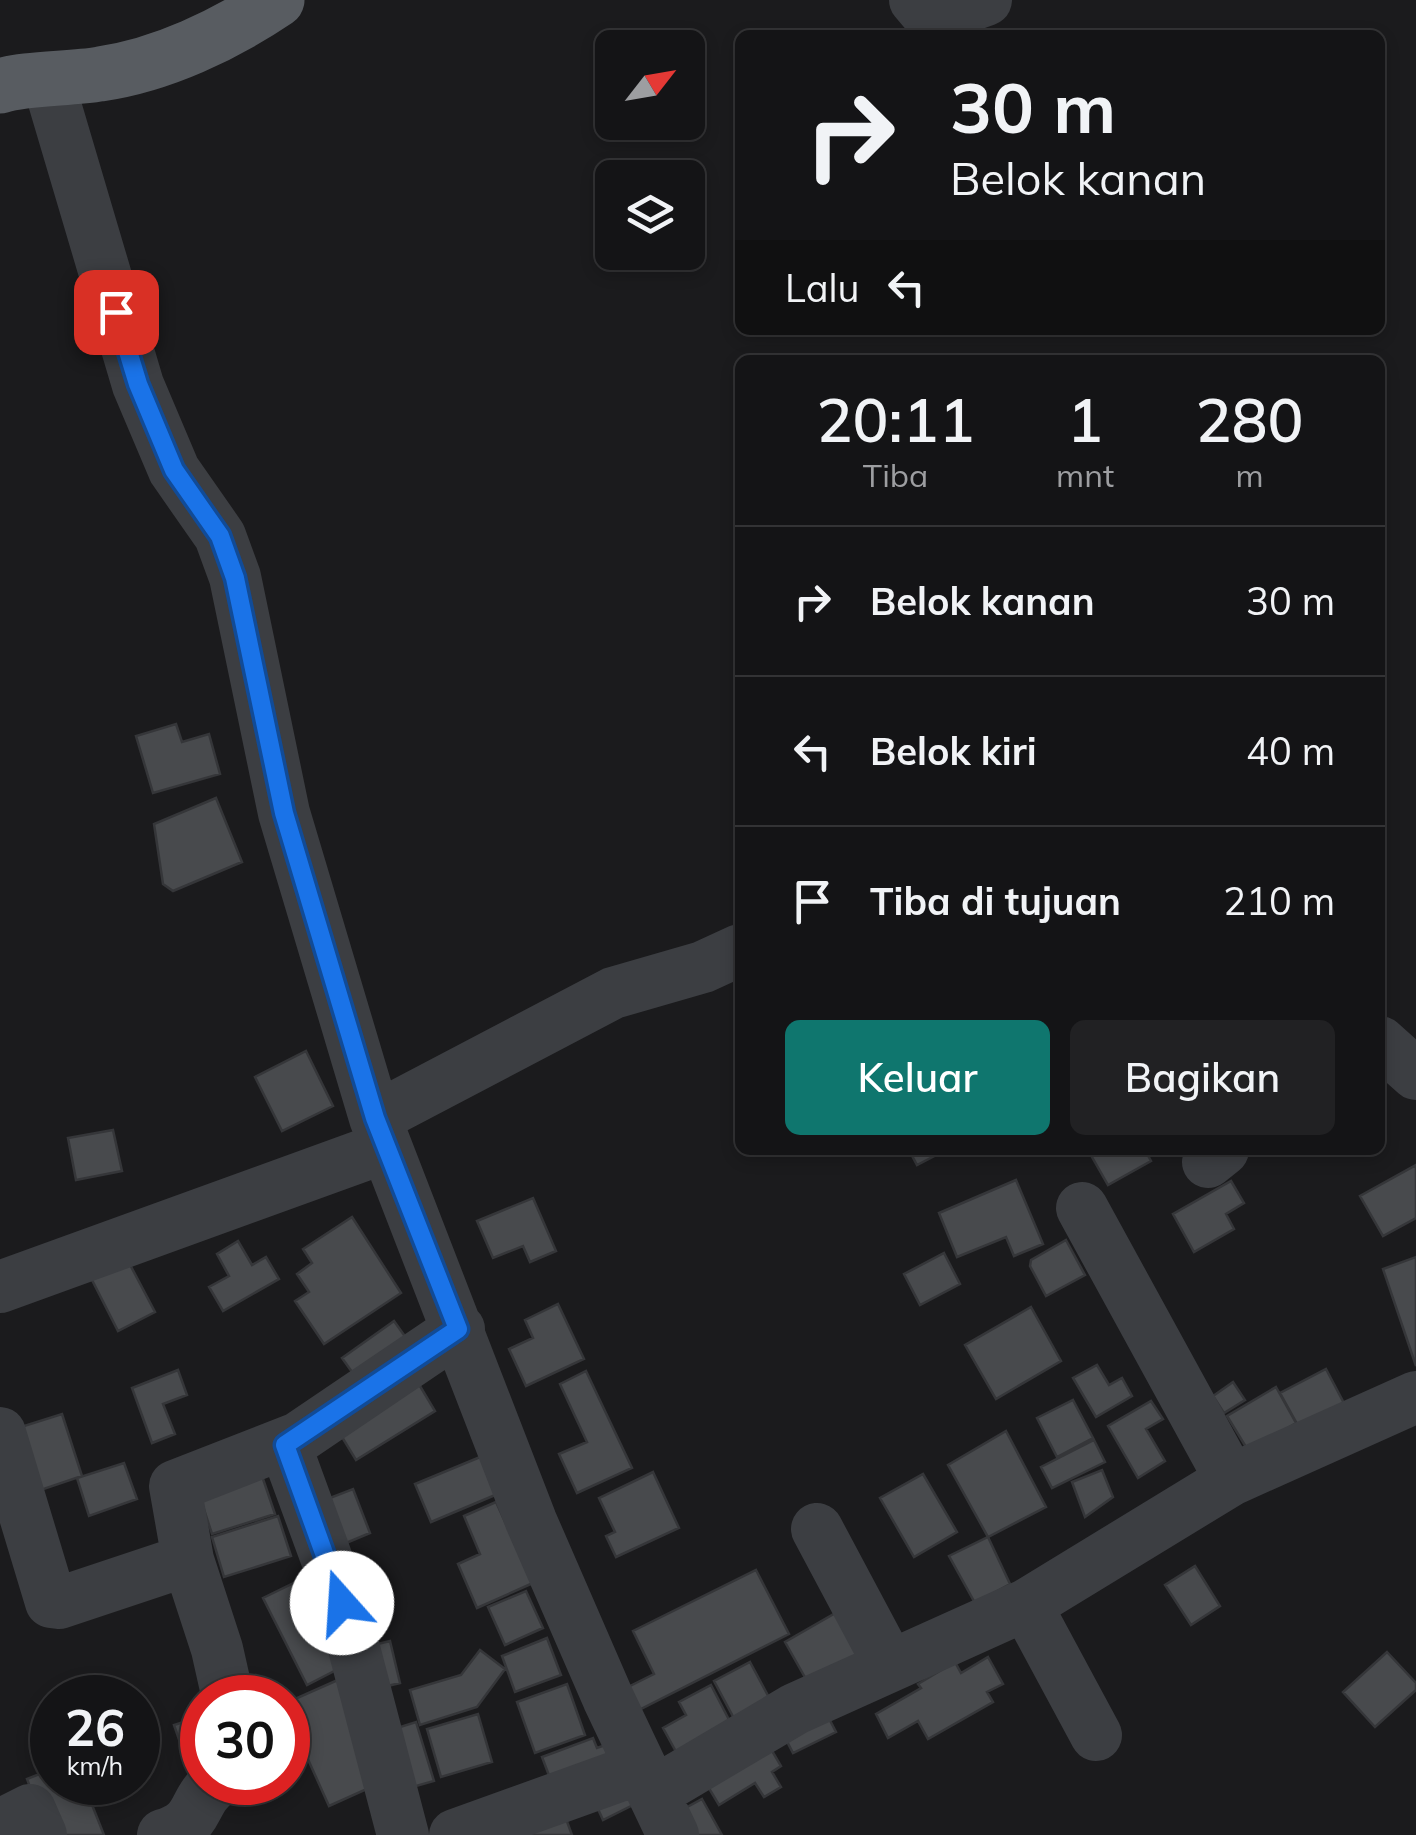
<!DOCTYPE html>
<html lang="id">
<style>
body{margin:0;font-family:Mulish,sans-serif;background:#212123;color:#f1f3f6;height:100vh;display:flex;flex-direction:column;font-size:38px;white-space:nowrap}
*{box-sizing:border-box;margin:0}
p{font-size:32px;color:#9d9ea1}
.icon{flex:none;width:55px;height:55px;fill:none;stroke:currentColor;stroke-width:2;stroke-linecap:round;stroke-linejoin:round}
.map{position:relative;flex:1;overflow:hidden}
.details{position:absolute;left:735px;top:355px;width:650px;height:800px;display:flex;flex-direction:column;background:#141416;border-radius:15px;box-shadow:0 5px 15px #0003,0 0 0 2px #333335}
.details>*{flex:none}
.banner{position:absolute;left:735px;top:30px;width:650px;height:305px;border-radius:15px;box-shadow:0 5px 15px #0003,0 0 0 2px #333335;background:#141416;color:#f1f3f6;overflow:hidden}
.needle{width:65px;rotate:59deg}
.fabs{position:absolute;left:595px;top:30px;display:grid;gap:20px}
.fabs a{display:grid;place-items:center;width:110px;height:110px;border-radius:15px;background:#141416;box-shadow:0 5px 15px #0003,0 0 0 2px #333335;font-size:50px}
.speed{position:absolute;left:30px;top:1675px;display:flex;gap:20px;font-size:50px;font-weight:700;text-align:center}
.speed>*{display:grid;place-content:center;width:130px;height:130px;border-radius:50%;background:#141416;box-shadow:0 5px 15px #0003,0 0 0 2px #333335;line-height:1}
.speed small{font-size:25px;font-weight:400}
.speed .limit{border:15px solid #d22;background:#fff;color:#111}
.pin{position:absolute;display:grid;place-items:center;width:85px;height:85px;color:#fff;margin:-42px;border-radius:20px;box-shadow:0 5px 15px #0006}
.me{position:absolute;width:110px;margin:-55px;rotate:341deg;stroke-linejoin:round;filter:drop-shadow(0 0 8px #0008)}
.turn{display:flex;align-items:center;gap:35px;height:210px;padding:0 50px;font-size:45px}
.turn .icon{width:130px;height:130px;stroke-width:2.5}
.turn b{display:block;font-size:70px;line-height:85px}
.then{display:flex;align-items:center;height:95px;padding:0 50px;background:#0003;gap:20px;font-size:38px}
.eta{display:flex;justify-content:space-evenly;align-items:center;height:170px;text-align:center}
.eta b{font-size:60px;font-weight:600;line-height:70px}
.primary-button{display:flex;gap:20px;margin-top:auto;padding:20px 50px}
.primary-button a{flex:1;height:115px;border-radius:15px;background:#0f766e;color:#fff;font-size:40px;font-weight:600;line-height:115px;text-align:center}
.primary-button a+a{background:#212123;color:#f1f3f6}
ul{padding:0;list-style:none}
li{display:flex;align-items:center;gap:30px;height:150px;padding:0 50px;border-top:2px solid #333335}
li div{flex:1}
li b{display:block;font-size:38px}
li em{font-style:normal}
.map>svg:first-child{display:block}
.building{fill:#484a4d;stroke:#353639;stroke-width:2.5}
.lines{fill:none;stroke-linecap:round;stroke-linejoin:round}
.minor{stroke:#3c3e42;stroke-width:52}
.major{stroke:#585c61;stroke-width:55}
.route-casing{stroke:#114b97;stroke-width:25}
.route{stroke:#1a73e8;stroke-width:18}
</style>
<div class="map">
<svg width="1416" height="1835" viewBox="0 0 1416 1835">
<rect width="100%" height="100%" fill="#1b1b1d"/>
<path class="building" d="M176,724L182,742L209,734L220,774L153,793L136,736Z
M216,798L242,862L173,891L163,884L154,824Z
M306,1051L333,1106L282,1131L255,1077Z
M113,1130L122,1171L76,1180L68,1138Z
M909,1150H946L917,1165Z
M1088,1150H1145L1151,1161L1108,1185Z
M1416,1165V1218L1383,1236L1360,1196Z
M1016,1180L1043,1244L1014,1256L1006,1237L957,1257L939,1213Z
M1231,1181L1244,1203L1226,1214L1234,1229L1194,1252L1173,1214Z
M533,1198L556,1251L530,1262L523,1246L493,1258L477,1221Z
M352,1217L401,1293L324,1344L295,1301L309,1292L297,1274L312,1263L303,1249Z
M1066,1240L1085,1275L1046,1296L1030,1266L1031,1260Z
M238,1241L252,1265L266,1257L279,1279L223,1311L209,1287L229,1276L217,1254Z
M944,1253L960,1284L920,1305L904,1274Z
M126,1257L155,1312L118,1331L90,1276Z
M1416,1257V1366L1383,1269Z
M558,1304L584,1359L526,1386L509,1349L533,1338L525,1320Z
M1031,1307L1061,1361L996,1399L965,1345Z
M394,1321L414,1349L362,1386L342,1358Z
M1097,1365L1109,1385L1122,1378L1132,1396L1096,1417L1073,1378Z
M1326,1369L1346,1407L1301,1431L1280,1393Z
M178,1370L187,1395L163,1404L175,1434L152,1443L132,1388Z
M586,1371L632,1468L577,1493L559,1454L587,1442L560,1384Z
M414,1376L435,1411L356,1460L334,1424Z
M1233,1382L1245,1400L1224,1413L1213,1396Z
M1276,1387L1296,1423L1249,1452L1227,1416Z
M1073,1400L1093,1438L1057,1457L1037,1418Z
M1151,1401L1163,1419L1146,1429L1165,1461L1138,1478L1108,1426Z
M62,1414L82,1476L29,1494L8,1431Z
M1006,1431L1046,1507L988,1537L948,1465Z
M1094,1440L1105,1462L1052,1488L1041,1467Z
M485,1455L500,1493L431,1522L415,1484Z
M124,1463L137,1499L89,1516L77,1478Z
M260,1470L275,1514L212,1534L198,1491Z
M1102,1470L1113,1497L1085,1517L1072,1482Z
M653,1472L679,1528L616,1557L606,1536L615,1532L599,1498Z
M923,1474L957,1532L914,1557L880,1498Z
M353,1489L370,1533L339,1546L322,1501Z
M496,1502L533,1583L477,1608L458,1564L480,1554L464,1516Z
M278,1516L291,1556L224,1577L212,1537Z
M988,1537L1010,1584L975,1603L949,1556Z
M1195,1566L1220,1606L1191,1625L1165,1585Z
M756,1570L789,1634L627,1716L616,1693L654,1674L633,1631Z
M300,1580L344,1666L307,1685L263,1598Z
M526,1591L543,1628L505,1645L488,1607Z
M839,1611L869,1665L815,1695L785,1642Z
M547,1638L561,1675L515,1692L502,1656Z
M390,1641L400,1683L371,1690L361,1648Z
M480,1650L505,1669L477,1707L420,1725L410,1690L461,1675Z
M1387,1652L1416,1683V1690L1375,1727L1343,1692Z
M988,1657L1003,1684L987,1692L993,1702L928,1739L918,1721L888,1738L876,1714L921,1688L918,1684L955,1662L961,1673Z
M750,1662L773,1705L737,1724L714,1681Z
M340,1679L387,1780L329,1806L288,1715V1702Z
M567,1684L585,1735L535,1753L517,1702Z
M711,1685L739,1739L685,1768L663,1728L686,1715L679,1702Z
M823,1707L836,1732L793,1753L780,1728Z
M478,1714L492,1762L441,1777L427,1729Z
M202,1716V1777L193,1780L174,1725Z
M416,1722L434,1781L402,1790L384,1732Z
M764,1737L781,1766L772,1772L781,1787L764,1797L755,1783L719,1805L701,1775Z
M593,1738L597,1748L611,1743L602,1777L556,1794L542,1757Z
M52,1769V1782H83L104,1835H48L27,1779Z
M624,1783L635,1804L603,1820L593,1798Z
M702,1799L722,1835H690L678,1812Z
M562,1808L572,1835H502Z"/>
<g class="lines">
<path class="minor" d="M915,0L926,13L958,10L986,0
M48,81L138,385L174,470L220,536L235,577L284,813L375,1118L531,1521L608,1698L673,1835
M1380,1042L1416,1074
M375,1118L613,993L703,967L740,950
M1208,1162L1223,1150
M1082,1208L1231,1480
M0,1287L386,1147
M0,1433L51,1602L59,1603L188,1560
M285,1445L340,1595L403,1835
M817,1529L890,1666
M1026,1605L1096,1735
M228,1698L217,1649L188,1560L175,1486L298,1438L459,1329
M653,1793L795,1709L1026,1605L1231,1480L1416,1397
M0,1825L30,1810L41,1835
M163,1835C203,1823 190,1802 217,1782
M455,1835L641,1768"/>
<path class="major" d="M0,86C25,78 71,79 100,74C162,65 225,35 277,0"/>
</g>
<g class="lines">
<g class="route-casing">
<path id="route" d="M116,312L138,384L174,470L220,536L235,578L284,813L375,1118L458,1329L285,1445L342,1603"/>
</g>
<use href="#route" class="route"/>
</g>
</svg>
<div class="fabs">
<a><svg class="needle" viewBox="-14 -14 28 28"><path d="M0-13l5 13h-10z" fill="#e53935"/><path d="M0 13l5-13h-10z" fill="#9d9ea1"/></svg></a>
<a><svg class="icon" aria-label="layers" viewBox="0 0 24 24"><path d="M12 4l9 5-9 5-9-5zM3 14l9 5 9-5"/></svg></a>
</div>
<div class="speed"><div>26<small>km/h</small></div><div class="limit">30</div></div>
<div class="pin" style="left:116px;top:312px;background:#d93025"><svg class="icon" aria-label="arrive" viewBox="0 0 24 24"><path d="M6 21V4h12l-3 4 3 4H6"/></svg></div>
<svg class="me" style="left:342px;top:1603px" viewBox="-20 -20 40 40"><circle r="19" fill="#fff"/><path d="M0-13L10 11 0 6-10 11z" fill="#1a73e8"/></svg>
<div class="banner">
<div class="turn"><svg class="icon" aria-label="right" viewBox="0 0 24 24"><path d="M7 20v-9h11M14 6l5 5-5 5"/></svg><div><b>30 m</b>Belok kanan</div></div>
<div class="then">Lalu<svg class="icon" aria-label="left" viewBox="0 0 24 24"><path d="M17 20v-9H6M10 6l-5 5 5 5"/></svg></div>
</div>
<section class="details">
<div class="eta">
<div><b>20:11</b><p>Tiba</p></div>
<div><b>1</b><p>mnt</p></div>
<div><b>280</b><p>m</p></div>
</div>
<ul>
<li><svg class="icon" aria-label="right" viewBox="0 0 24 24"><path d="M7 20v-9h11M14 6l5 5-5 5"/></svg><div><b>Belok kanan</b></div><em>30 m</em></li>
<li><svg class="icon" aria-label="left" viewBox="0 0 24 24"><path d="M17 20v-9H6M10 6l-5 5 5 5"/></svg><div><b>Belok kiri</b></div><em>40 m</em></li>
<li><svg class="icon" aria-label="arrive" viewBox="0 0 24 24"><path d="M6 21V4h12l-3 4 3 4H6"/></svg><div><b>Tiba di tujuan</b></div><em>210 m</em></li>
</ul>
<div class="primary-button"><a>Keluar</a><a>Bagikan</a></div>
</section>
</div>
